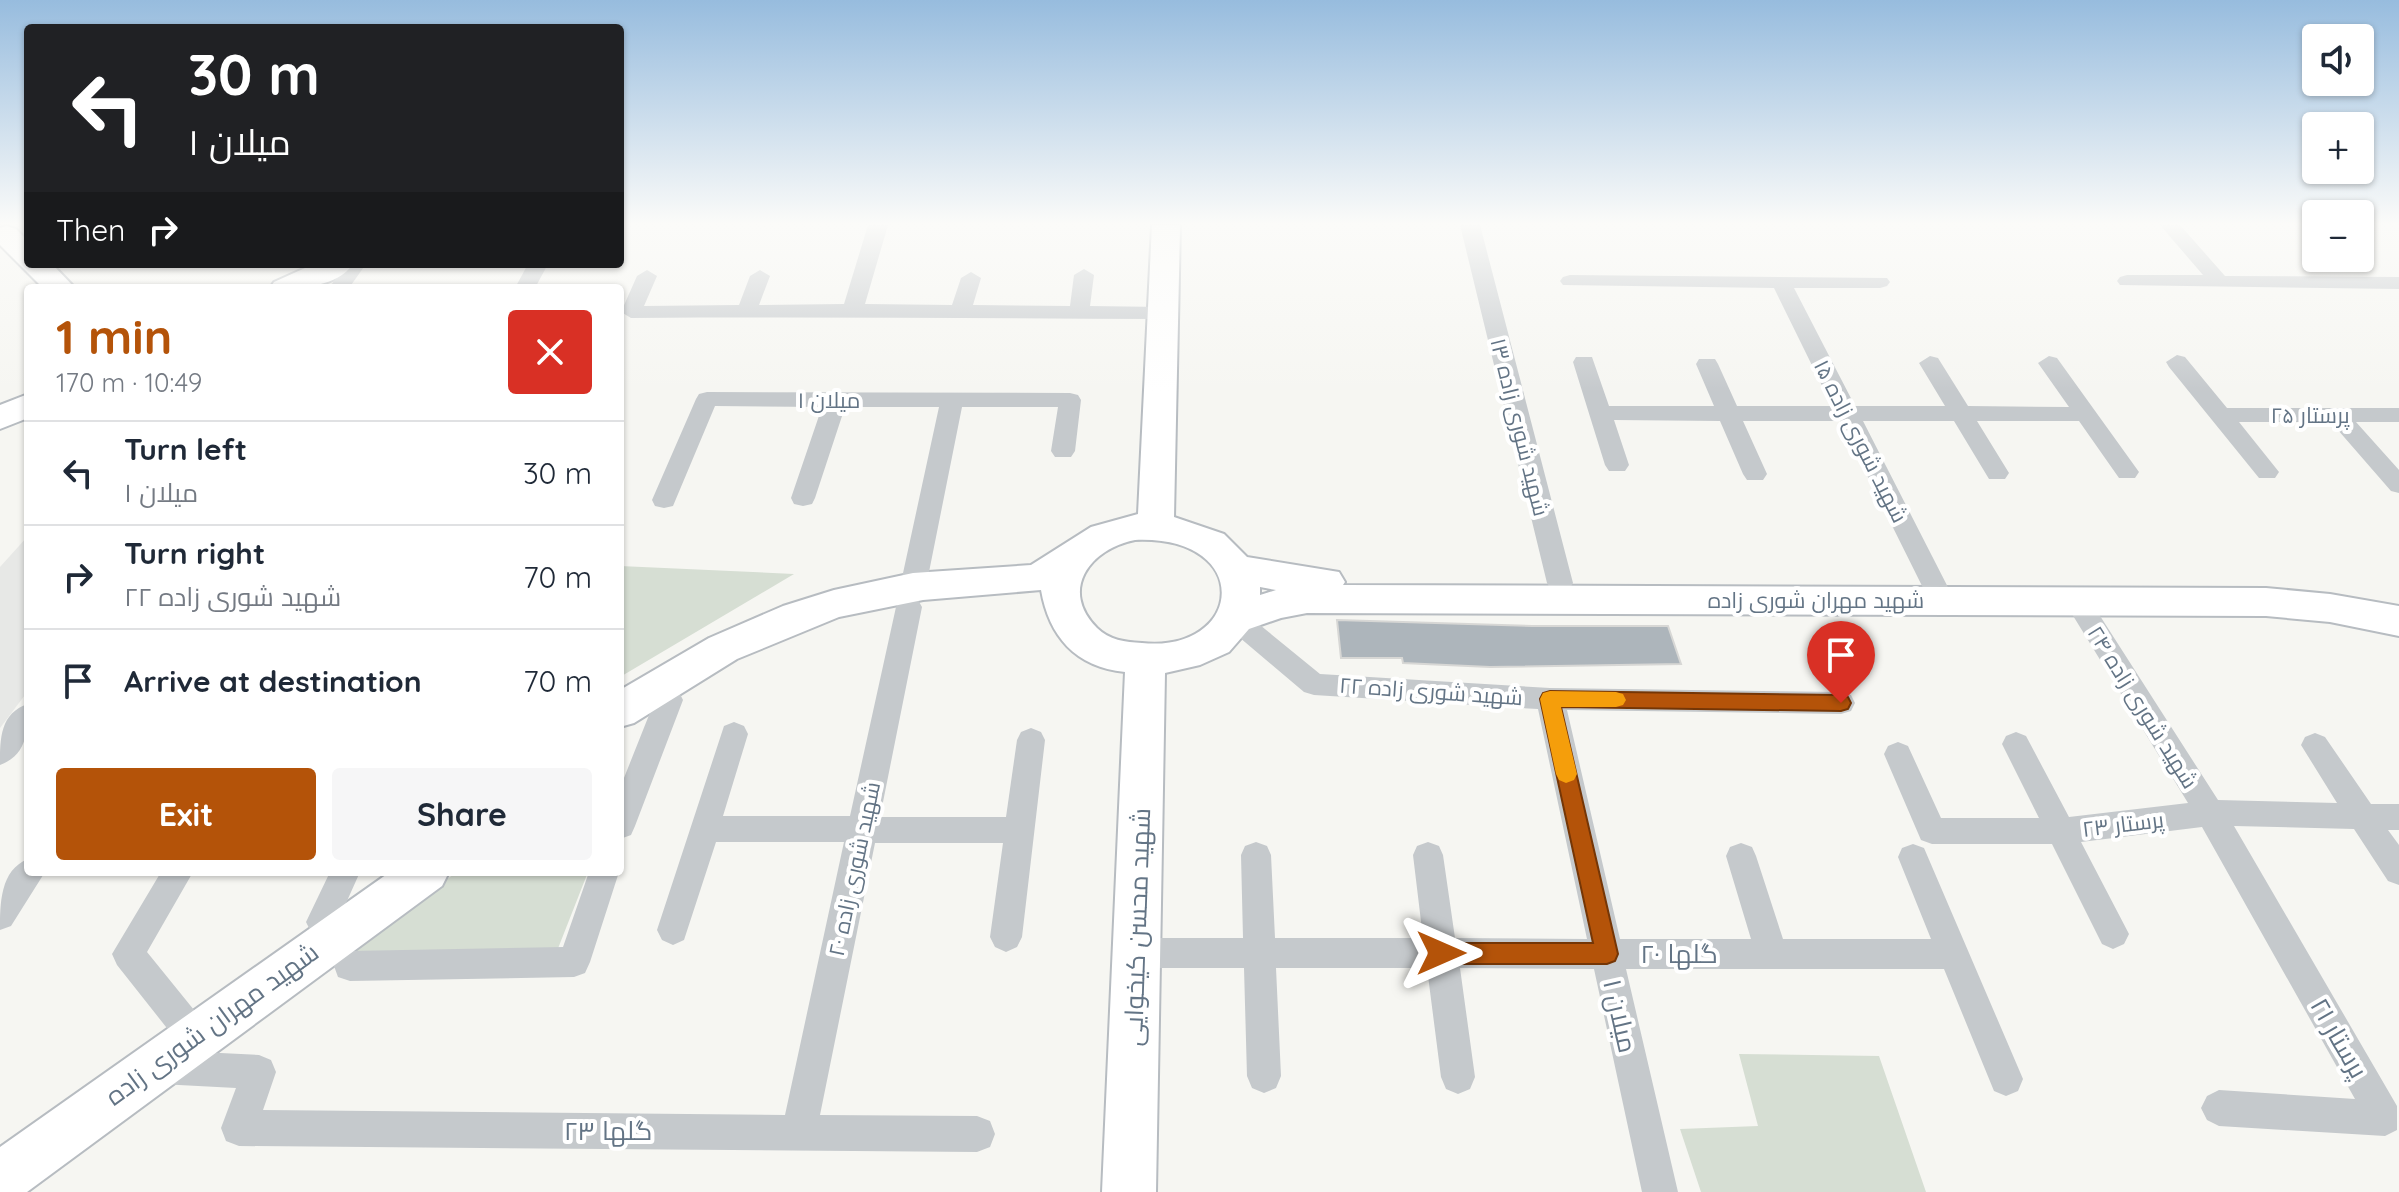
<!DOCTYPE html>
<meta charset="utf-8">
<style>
body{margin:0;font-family:Quicksand,Cairo,sans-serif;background:#f6f6f7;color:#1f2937;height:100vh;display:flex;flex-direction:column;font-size:30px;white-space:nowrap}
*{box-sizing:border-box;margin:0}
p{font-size:26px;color:#747a83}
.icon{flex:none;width:44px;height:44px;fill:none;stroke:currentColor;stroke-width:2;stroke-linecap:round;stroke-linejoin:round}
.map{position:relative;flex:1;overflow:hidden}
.side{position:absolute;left:24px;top:284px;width:600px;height:592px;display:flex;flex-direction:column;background:#fff;border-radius:8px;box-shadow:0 2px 6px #0004}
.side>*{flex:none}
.top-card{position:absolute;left:24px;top:24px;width:600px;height:244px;border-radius:8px;box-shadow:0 2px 6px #0004;background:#202124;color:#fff;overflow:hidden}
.fabs{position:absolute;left:2302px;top:24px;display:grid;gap:16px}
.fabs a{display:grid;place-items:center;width:72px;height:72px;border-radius:8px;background:#fff;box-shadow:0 2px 6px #0004;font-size:40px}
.pin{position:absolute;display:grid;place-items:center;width:68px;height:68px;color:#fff;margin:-82px -34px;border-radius:50% 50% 50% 0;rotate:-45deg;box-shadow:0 0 8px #0007}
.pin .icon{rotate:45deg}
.me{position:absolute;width:88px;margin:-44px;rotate:90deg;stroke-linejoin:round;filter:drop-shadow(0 0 6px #0008)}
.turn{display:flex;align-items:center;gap:28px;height:168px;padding:0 32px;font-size:36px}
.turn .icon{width:104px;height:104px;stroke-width:2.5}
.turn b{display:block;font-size:56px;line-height:68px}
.then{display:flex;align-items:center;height:76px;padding:0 32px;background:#0003;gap:16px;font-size:30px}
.round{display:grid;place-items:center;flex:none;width:84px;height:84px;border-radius:8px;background:#f6f6f7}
.summary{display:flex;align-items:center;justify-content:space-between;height:136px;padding:0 32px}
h1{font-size:48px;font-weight:700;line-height:60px;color:#b45309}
.action{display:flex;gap:16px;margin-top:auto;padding:16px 32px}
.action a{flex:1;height:92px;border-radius:8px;background:#b45309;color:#fff;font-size:32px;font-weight:700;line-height:92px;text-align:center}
.action a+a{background:#f6f6f7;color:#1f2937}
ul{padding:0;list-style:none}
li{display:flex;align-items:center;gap:24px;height:104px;padding:0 32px;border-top:2px solid #e0e1e3}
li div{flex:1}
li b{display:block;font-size:30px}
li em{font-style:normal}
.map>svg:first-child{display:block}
.built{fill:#e7e8e6}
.green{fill:#d6ded3}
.building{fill:#adb5bb;stroke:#d7d7d5;stroke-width:2}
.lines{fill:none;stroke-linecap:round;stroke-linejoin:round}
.secondary-casing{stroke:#b7bcc1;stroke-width:4}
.street{fill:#c5c9cc;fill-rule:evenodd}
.secondary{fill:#fff;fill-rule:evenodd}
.route{fill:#b45309;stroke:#753606;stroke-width:2}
.slow{fill:#f59e0b}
.labels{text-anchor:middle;stroke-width:8;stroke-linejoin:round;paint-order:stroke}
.street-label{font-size:22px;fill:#637485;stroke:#fff}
.near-street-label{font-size:26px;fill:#637485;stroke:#fff}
</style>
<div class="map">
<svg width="2399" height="1192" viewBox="0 0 2399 1192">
<rect width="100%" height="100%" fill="#f6f6f2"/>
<path class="built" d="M28,536V691L0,728V567Z"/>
<path class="green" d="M620,566L794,574L620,677Z
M457,872H588L557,951L343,952Z
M1739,1054L1879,1056L1926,1192H1701L1680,1129L1758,1126Z"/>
<path class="building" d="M1337,620L1532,626H1668L1681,664L1490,667L1403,663L1402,658H1341Z"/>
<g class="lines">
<g class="secondary-casing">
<path id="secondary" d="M1152,225H1180L1174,517L1224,534L1247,557L1339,572L1345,582L1343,585L2266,588L2330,594L2399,606V636L2330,622L2266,616L1307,613L1281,618L1249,629L1229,652L1200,665L1165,673L1156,1192H1102L1125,672C1075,667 1049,636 1041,590L923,600L839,617L737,659L634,723L620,727V690L709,638L783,606L834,590L913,573L1031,565L1091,527L1138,514ZM1135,540C1255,535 1244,653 1142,643C1125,642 1109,640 1097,628C1059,590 1090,549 1135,540ZM1260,587L1276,590L1260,595Z
M6,226L16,229L28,241V264H52L75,288H43L0,245V228Z
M314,264H353C336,289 296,288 270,288L274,282Z
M28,394V418L0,429V405Z
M390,872H449L442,886L27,1192H0V1147Z"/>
</g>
<path class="street" d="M868,225H888L865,304L952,305L961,278L971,272L981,278L973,305L1070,306L1074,275L1084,269L1094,275L1090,306L1163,307L1173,313L1163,319C986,318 809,317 631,318L621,312L637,276L647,270L657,276L644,306L739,305L750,276L760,270L770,276L759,305L844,304Z
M1460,225H1480L1573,583L1569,590L1560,592L1551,590L1547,583Z
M2160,225H2180L2225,276L2399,277V289L2120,285L2117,281L2120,277L2127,275H2203Z
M346,264H366L349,288H329Z
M528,264H548L535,288H515Z
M1570,275L1887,278L1890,282L1887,286L1880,288H1794L1855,406H1945L1919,363L1930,356L1938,358L1968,406L2069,407L2038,363L2049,356L2057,358L2139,472L2135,478H2119L2079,421H1977L2009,473L2005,479H1989L1954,421H1863L1955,601L1951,608L1942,611L1933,608L1840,421H1743L1767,474L1763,480H1747L1743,474L1720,421L1614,420L1629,465L1625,471H1609L1605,465L1573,362L1576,357H1592L1609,406H1714L1696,364L1699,359H1715L1718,364L1737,406H1832L1774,288L1563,285L1560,281L1563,277Z
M2177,355L2185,357L2227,408H2399V422H2356L2399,470V493L2391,491L2331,422H2239L2279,472L2275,478H2259L2169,367L2166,362Z
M707,392L1070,393L1078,395L1081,400L1075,451L1071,457H1055L1051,451L1058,407H962L926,587L922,594L913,597L904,594L900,587L939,407H845L815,498L812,504L803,506L794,504L791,498L822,407L715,406L673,506L664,508L655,506L652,500L696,399L699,394Z
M2077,591L2086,594L2218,800L2337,803L2301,745L2305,737L2315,733L2325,737L2371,804H2399V830H2388L2399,845V885L2388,881L2354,829L2234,826L2397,1106V1130L2385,1136L2219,1126L2207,1120L2201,1108L2207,1096L2219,1090L2355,1099L2202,827L2081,842L2129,934L2124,944L2113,949L2102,944L2052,844H1932L1921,840L1884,754L1888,746L1898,742L1908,746L1941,818H2039L2002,744L2006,736L2016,732L2026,736L2069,817L2188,803L2064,601L2068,594Z
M909,597L918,600L922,607L880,817H1006L1017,740L1021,732L1031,728L1041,732L1045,740L1022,937L1017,947L1006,952L995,947L990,937L1003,843H875L820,1115L977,1116L990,1121L995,1134L990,1147L977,1152L239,1146L226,1141L221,1128L236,1088L160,1084L148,1079L143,1067L148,1055L160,1050L259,1055L271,1060L276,1072L263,1110L785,1115L844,842H716L684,940L673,945L662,940L657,930L724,726L734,722L744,726L748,734L723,816H850L896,607L900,600Z
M1235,609L1244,612L1320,674L1550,688L1841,692L1851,695L1855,703L1851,711L1841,714L1567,710L1620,939H1751L1726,856L1730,847L1741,843L1752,847L1756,856L1783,939H1931L1898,857L1902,848L1913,844L1924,848L2023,1079L2018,1091L2006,1096L1994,1091L1944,969H1626L1678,1192H1642L1594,969L1460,968L1475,1077L1470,1089L1458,1094L1446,1089L1441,1077L1427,968H1276L1281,1076L1276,1088L1264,1093L1252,1088L1247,1076L1244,968H1136L1125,964L1120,953L1125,942L1136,938H1243L1241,855L1245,846L1256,842L1267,846L1271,855L1275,938H1423L1413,855L1417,846L1428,842L1439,846L1443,855L1455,938L1587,939L1538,709L1314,695L1304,692L1226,626L1222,619L1226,612Z
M669,689L679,692L683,700L635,826L631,835L620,839V788L655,700L659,692Z
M28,704C28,729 28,755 0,765C0,739 0,713 28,704Z
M28,859V872H45L11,926L0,930C0,904 0,870 28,859Z
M161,872H193L147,952L194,1010L199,1021L194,1032L182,1037L170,1032L117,965L112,954Z
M330,872H360L333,932L322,936L311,932L306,922Z
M589,872H619L590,962L585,973L574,977L350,981L338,977L334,966L338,955L350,951L563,947Z"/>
<use href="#secondary" class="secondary"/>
</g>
<linearGradient id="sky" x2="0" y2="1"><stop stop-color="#97bcde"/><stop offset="0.57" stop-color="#fbfbf9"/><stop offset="1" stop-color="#fbfbf9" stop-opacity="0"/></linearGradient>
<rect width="2399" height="392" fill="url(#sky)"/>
<path class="route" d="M1550,691L1841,695L1848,697L1851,703L1848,709L1841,711L1561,707L1618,954L1615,961L1607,964H1441L1433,961L1430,953L1433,946L1441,943H1593L1540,699L1543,693Z"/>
<path class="slow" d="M1550,691L1616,692L1623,694L1626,700L1623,705L1616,707H1561L1577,774L1574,780L1566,783L1559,780L1556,774L1540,699L1543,693Z"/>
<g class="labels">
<g class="street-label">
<text x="829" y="408">میلان ۱</text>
<text x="2310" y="423">پرستار ۲۵</text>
<text transform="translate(1520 427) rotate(76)" y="8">شهید شوری زاده ۱۳</text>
<text transform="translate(1861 441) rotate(63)" y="8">شهید شوری زاده ۱۵</text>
<text x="1816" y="608">شهید مهران شوری زاده</text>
<text transform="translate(1431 691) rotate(4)" y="8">شهید شوری زاده ۲۲</text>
<text transform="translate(2143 707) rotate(58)" y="8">شهید شوری زاده ۲۴</text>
<text transform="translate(2123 824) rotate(-7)" y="8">پرستار ۲۳</text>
<text transform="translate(854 869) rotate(-78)" y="8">شهید شوری زاده ۲۰</text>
</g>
<g class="near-street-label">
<text transform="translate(1137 927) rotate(-88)" y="9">شهید محسن کیخوایی</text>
<text x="1679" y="963">گلها ۲۰</text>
<text transform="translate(1620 1016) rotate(77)" y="9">میلان ۱</text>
<text transform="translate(212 1024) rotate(-36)" y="9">شهید مهران شوری زاده</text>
<text transform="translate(2339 1038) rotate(60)" y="9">پرستار ۲۱</text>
<text x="608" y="1140">گلها ۲۳</text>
</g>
</g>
</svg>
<div class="fabs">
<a><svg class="icon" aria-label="sound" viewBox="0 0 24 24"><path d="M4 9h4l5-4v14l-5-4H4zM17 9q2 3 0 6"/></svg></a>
<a>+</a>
<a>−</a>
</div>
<div class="pin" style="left:1841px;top:703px;background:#d93025"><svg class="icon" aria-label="arrive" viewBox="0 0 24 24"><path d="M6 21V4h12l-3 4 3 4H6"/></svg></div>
<svg class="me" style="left:1441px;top:953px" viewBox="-20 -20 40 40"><path d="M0-17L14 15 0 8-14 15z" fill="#b45309" stroke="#fff" stroke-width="4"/></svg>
<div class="top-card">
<div class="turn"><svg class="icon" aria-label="left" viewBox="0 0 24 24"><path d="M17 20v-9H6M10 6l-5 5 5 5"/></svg><div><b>30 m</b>میلان ۱</div></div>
<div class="then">Then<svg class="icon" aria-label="right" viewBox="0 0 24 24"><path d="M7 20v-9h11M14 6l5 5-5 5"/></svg></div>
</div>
<section class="side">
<div class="summary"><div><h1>1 min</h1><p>170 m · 10:49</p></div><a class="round" style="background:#d93025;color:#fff"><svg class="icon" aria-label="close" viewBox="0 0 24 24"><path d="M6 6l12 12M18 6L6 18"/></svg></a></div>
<ul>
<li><svg class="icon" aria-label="left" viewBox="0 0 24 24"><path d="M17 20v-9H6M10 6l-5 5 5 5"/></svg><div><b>Turn left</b><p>میلان ۱</p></div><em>30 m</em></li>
<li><svg class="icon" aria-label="right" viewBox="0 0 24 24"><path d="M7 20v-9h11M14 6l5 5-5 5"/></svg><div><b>Turn right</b><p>شهید شوری زاده ۲۲</p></div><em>70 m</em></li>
<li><svg class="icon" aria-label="arrive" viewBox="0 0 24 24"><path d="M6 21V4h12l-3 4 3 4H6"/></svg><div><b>Arrive at destination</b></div><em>70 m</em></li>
</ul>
<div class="action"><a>Exit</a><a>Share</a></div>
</section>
</div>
